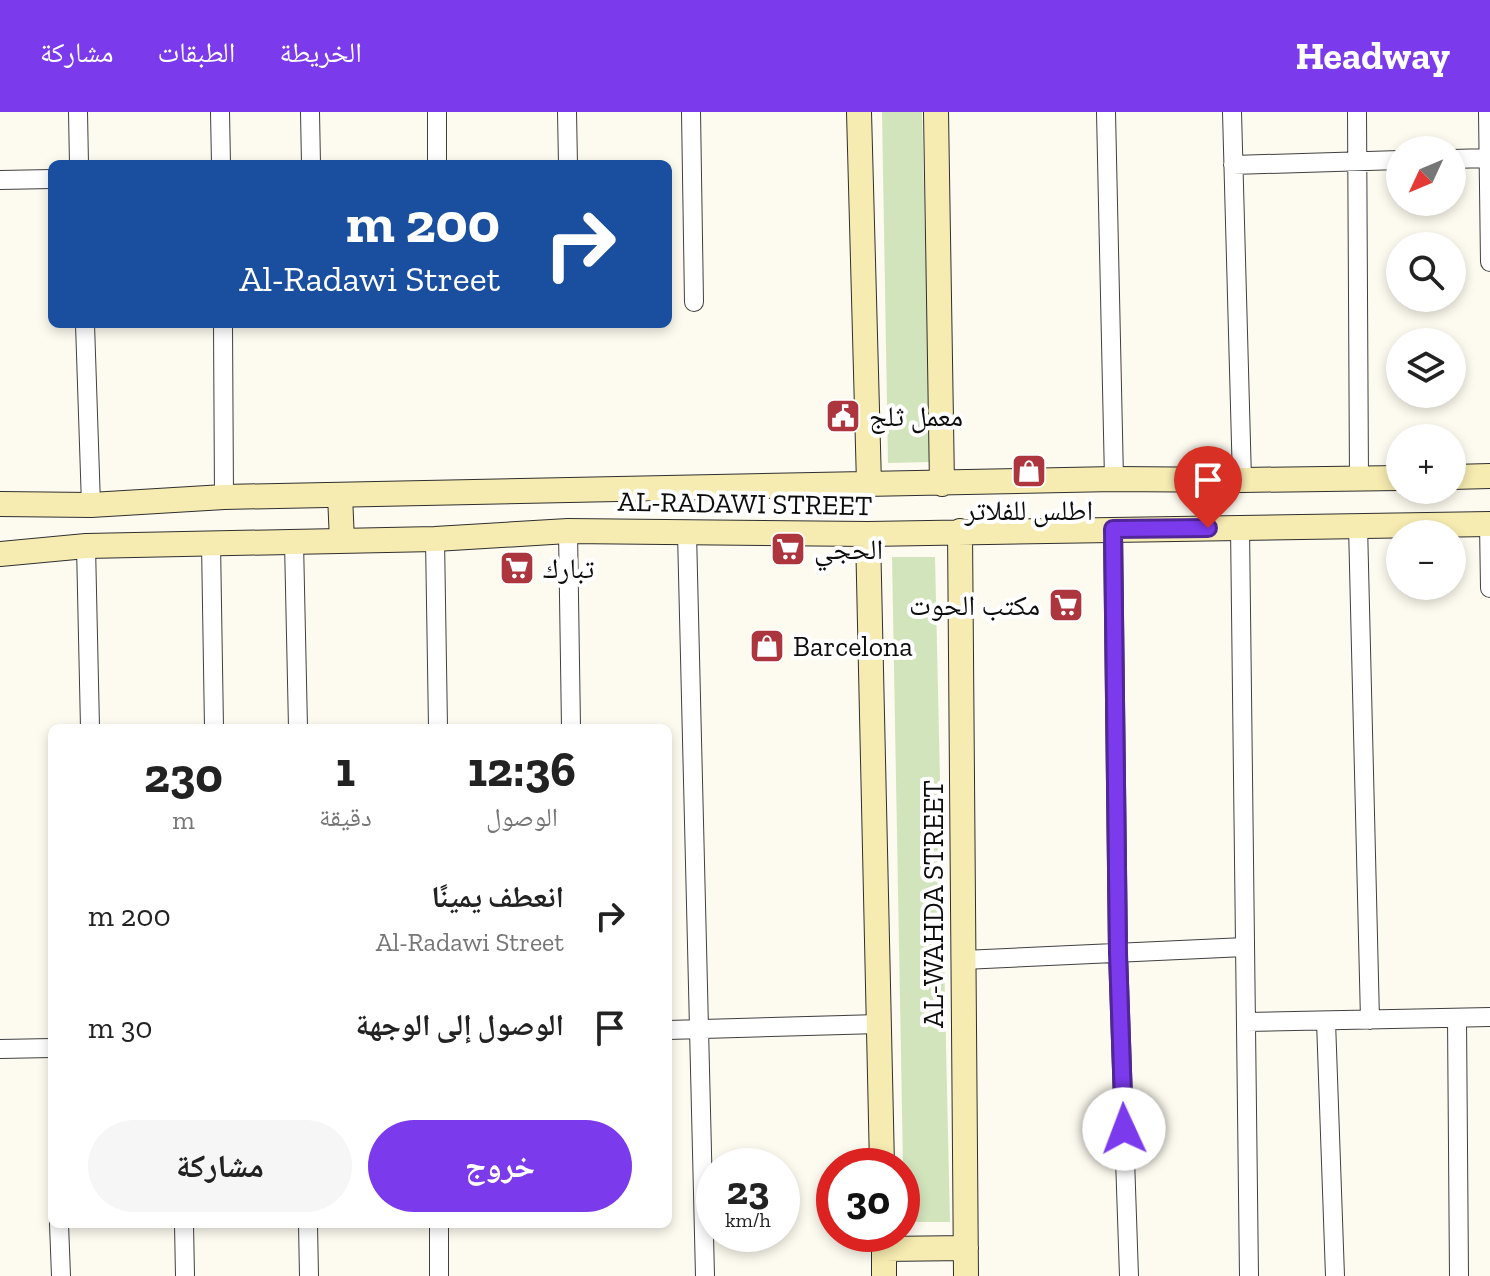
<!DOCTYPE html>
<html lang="ar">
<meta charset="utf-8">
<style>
body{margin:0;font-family:"Zilla Slab","Noto Naskh Arabic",serif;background:#f6f6f6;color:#222;direction:rtl;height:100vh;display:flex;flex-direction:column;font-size:30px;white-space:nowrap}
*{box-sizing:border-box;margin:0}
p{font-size:26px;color:#767676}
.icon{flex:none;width:44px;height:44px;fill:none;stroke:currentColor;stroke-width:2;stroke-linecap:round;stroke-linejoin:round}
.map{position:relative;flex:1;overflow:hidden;direction:ltr}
.details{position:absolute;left:48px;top:612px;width:624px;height:504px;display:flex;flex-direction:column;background:#fff;border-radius:12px;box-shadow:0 4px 12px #0003;direction:rtl}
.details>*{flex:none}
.guide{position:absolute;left:48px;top:48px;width:624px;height:168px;border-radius:12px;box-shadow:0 4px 12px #0003;direction:rtl;background:#1a4fa0;color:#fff;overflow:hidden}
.needle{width:52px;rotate:226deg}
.controls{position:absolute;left:1386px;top:24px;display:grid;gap:16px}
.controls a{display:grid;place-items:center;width:80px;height:80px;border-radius:50%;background:#fff;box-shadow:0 4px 12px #0003;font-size:40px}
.speed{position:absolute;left:696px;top:1036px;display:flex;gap:16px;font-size:40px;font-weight:700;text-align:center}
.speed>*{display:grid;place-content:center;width:104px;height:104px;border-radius:50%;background:#fff;box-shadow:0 4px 12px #0003;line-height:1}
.speed small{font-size:20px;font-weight:400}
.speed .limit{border:12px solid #d22;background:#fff;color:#111}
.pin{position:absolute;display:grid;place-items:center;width:68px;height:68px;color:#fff;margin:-82px -34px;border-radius:50% 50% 50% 0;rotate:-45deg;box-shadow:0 0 8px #0007}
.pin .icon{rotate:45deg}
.me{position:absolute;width:88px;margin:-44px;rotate:358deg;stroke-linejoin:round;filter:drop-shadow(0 0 6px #0008)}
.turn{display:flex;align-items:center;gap:28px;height:168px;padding:0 40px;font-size:36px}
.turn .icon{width:104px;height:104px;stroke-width:2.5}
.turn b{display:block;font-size:56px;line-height:68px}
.eta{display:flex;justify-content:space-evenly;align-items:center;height:136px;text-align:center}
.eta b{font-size:48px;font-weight:700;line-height:56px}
.primary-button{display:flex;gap:16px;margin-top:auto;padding:16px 40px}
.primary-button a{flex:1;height:92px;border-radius:48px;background:#7c3aed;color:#fff;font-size:32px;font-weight:700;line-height:92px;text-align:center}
.primary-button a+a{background:#f6f6f6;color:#222}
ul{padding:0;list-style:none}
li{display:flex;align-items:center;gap:24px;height:112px;padding:0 40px}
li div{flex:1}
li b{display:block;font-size:30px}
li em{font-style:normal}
header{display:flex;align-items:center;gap:48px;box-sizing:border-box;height:112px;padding:0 40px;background:#7c3aed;color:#fff}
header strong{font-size:38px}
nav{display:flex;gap:44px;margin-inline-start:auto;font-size:28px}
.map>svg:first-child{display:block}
.green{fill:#d2e4bc}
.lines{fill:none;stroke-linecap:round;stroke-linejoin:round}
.street-casing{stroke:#404040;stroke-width:20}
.secondary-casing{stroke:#2f2f2f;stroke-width:26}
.street{stroke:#fff;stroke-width:18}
.secondary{stroke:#f6ecb1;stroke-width:24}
.route-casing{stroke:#51269a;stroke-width:20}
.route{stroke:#7c3aed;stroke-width:14}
.labels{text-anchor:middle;stroke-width:8;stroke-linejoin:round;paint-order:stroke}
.poi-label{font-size:28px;fill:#0d0d0d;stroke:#fff;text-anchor:start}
.street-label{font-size:28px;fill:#0d0d0d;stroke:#fff}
</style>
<header>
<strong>Headway</strong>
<nav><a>الخريطة</a><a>الطبقات</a><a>مشاركة</a></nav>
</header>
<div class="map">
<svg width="1490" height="1164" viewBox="0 0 1490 1164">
<rect width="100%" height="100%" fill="#fdfaef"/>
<path class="green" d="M882,0H922L931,350L888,351Z
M892,445H935L950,1110H904Z"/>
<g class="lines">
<g class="street-casing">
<path id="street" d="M78,0L79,52
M220,0L221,52
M310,0L311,52
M437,0V52
M567,0L568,52
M691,0L694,190
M1106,0L1114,367
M1232,0L1242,368
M1357,0L1359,367
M1488,0L1490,150
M1452,47L1489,46
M1233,53L1400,48
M0,68L52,67
M85,212L91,393
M223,212L224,385
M1489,412L1490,476
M1358,413L1370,908
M1240,415L1249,1164
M1113,417L1118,841L1129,1164
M568,419L571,616
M687,421L705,1164
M435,427L438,616
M294,430L298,616
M211,431L214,616
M86,434L90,616
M963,848L1245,835
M1457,906L1459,1164
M1326,909L1335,1164
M1246,910L1490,905
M668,918L879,912
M0,937L52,936
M59,1112L61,1164
M184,1112L185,1164
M308,1112L309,1164
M439,1164V1112"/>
</g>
<g class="secondary-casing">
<path id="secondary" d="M859,0L869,372
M936,0L942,372
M1452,365L1490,364
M340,383L342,429
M0,392L91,393L224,385L1114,367L1242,368L1400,366
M960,419L966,1164
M868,422L882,1054
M0,442L86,434L435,427L568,419L868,422L1490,412
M884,1122V1164
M884,1137L966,1136"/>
</g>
<use href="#street" class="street"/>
<use href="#secondary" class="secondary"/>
</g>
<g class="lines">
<g class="route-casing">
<path id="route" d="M1124,1017L1118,841L1113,417L1208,416"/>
</g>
<use href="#route" class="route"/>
</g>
<defs>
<g id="civic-square" transform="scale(1.8)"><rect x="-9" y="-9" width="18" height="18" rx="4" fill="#ad353e" stroke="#fff"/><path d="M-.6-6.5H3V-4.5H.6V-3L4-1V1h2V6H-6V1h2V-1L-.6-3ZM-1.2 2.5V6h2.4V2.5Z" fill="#fff"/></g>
<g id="shop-square" transform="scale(1.8)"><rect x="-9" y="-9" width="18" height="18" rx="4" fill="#ad353e" stroke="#fff"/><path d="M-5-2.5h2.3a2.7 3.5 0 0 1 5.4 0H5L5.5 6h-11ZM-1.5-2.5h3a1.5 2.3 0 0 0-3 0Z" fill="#fff"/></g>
<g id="supermarket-square" transform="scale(1.8)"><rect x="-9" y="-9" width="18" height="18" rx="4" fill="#ad353e" stroke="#fff"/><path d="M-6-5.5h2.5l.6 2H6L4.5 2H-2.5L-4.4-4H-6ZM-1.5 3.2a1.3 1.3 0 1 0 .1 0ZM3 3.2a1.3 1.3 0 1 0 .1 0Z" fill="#fff"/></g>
</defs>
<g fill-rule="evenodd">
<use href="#civic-square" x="843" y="304"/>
<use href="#shop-square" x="1029" y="359"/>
<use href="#supermarket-square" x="788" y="437"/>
<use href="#supermarket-square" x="517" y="456"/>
<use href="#supermarket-square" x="1066" y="493"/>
<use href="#shop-square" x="767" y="534"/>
</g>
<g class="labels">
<g class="poi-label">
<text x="869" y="314">معمل ثلج</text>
<text x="1029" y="408" text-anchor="middle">اطلس للفلاتر</text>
<text x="814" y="447">الحجي</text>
<text x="543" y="466">تبارك</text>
<text x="1040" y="503" text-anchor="end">مكتب الحوت</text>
<text x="793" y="544">Barcelona</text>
</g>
<g class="street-label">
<text transform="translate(745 391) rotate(1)" y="10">AL-RADAWI STREET</text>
<text transform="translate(933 792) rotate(-90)" y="10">AL-WAHDA STREET</text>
</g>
</g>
</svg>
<div class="controls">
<a><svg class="needle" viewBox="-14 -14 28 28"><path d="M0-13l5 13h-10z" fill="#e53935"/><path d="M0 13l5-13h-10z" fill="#767676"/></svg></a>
<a><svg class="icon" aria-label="search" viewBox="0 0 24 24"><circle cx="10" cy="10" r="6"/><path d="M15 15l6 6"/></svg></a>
<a><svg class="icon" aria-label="layers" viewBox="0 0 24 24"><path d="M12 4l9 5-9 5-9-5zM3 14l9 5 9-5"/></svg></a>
<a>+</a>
<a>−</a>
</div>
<div class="speed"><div>23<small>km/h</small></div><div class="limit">30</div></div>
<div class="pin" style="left:1208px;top:416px;background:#d93025"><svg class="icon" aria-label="arrive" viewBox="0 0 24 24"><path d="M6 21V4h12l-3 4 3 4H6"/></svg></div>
<svg class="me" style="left:1124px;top:1017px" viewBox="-20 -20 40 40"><circle r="19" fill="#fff"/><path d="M0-13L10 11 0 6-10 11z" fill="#7c3aed"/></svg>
<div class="guide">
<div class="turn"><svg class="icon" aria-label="right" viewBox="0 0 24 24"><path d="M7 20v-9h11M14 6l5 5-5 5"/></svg><div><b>200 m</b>Al-Radawi Street</div></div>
</div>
<section class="details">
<div class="eta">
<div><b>12:36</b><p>الوصول</p></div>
<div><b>1</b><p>دقيقة</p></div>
<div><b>230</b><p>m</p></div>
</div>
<ul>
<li><svg class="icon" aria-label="right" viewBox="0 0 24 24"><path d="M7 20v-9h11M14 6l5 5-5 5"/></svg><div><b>انعطف يمينًا</b><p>Al-Radawi Street</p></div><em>200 m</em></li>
<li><svg class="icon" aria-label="arrive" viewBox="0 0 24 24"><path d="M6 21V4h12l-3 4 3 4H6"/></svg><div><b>الوصول إلى الوجهة</b></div><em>30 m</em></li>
</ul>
<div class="primary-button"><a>خروج</a><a>مشاركة</a></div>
</section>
</div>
